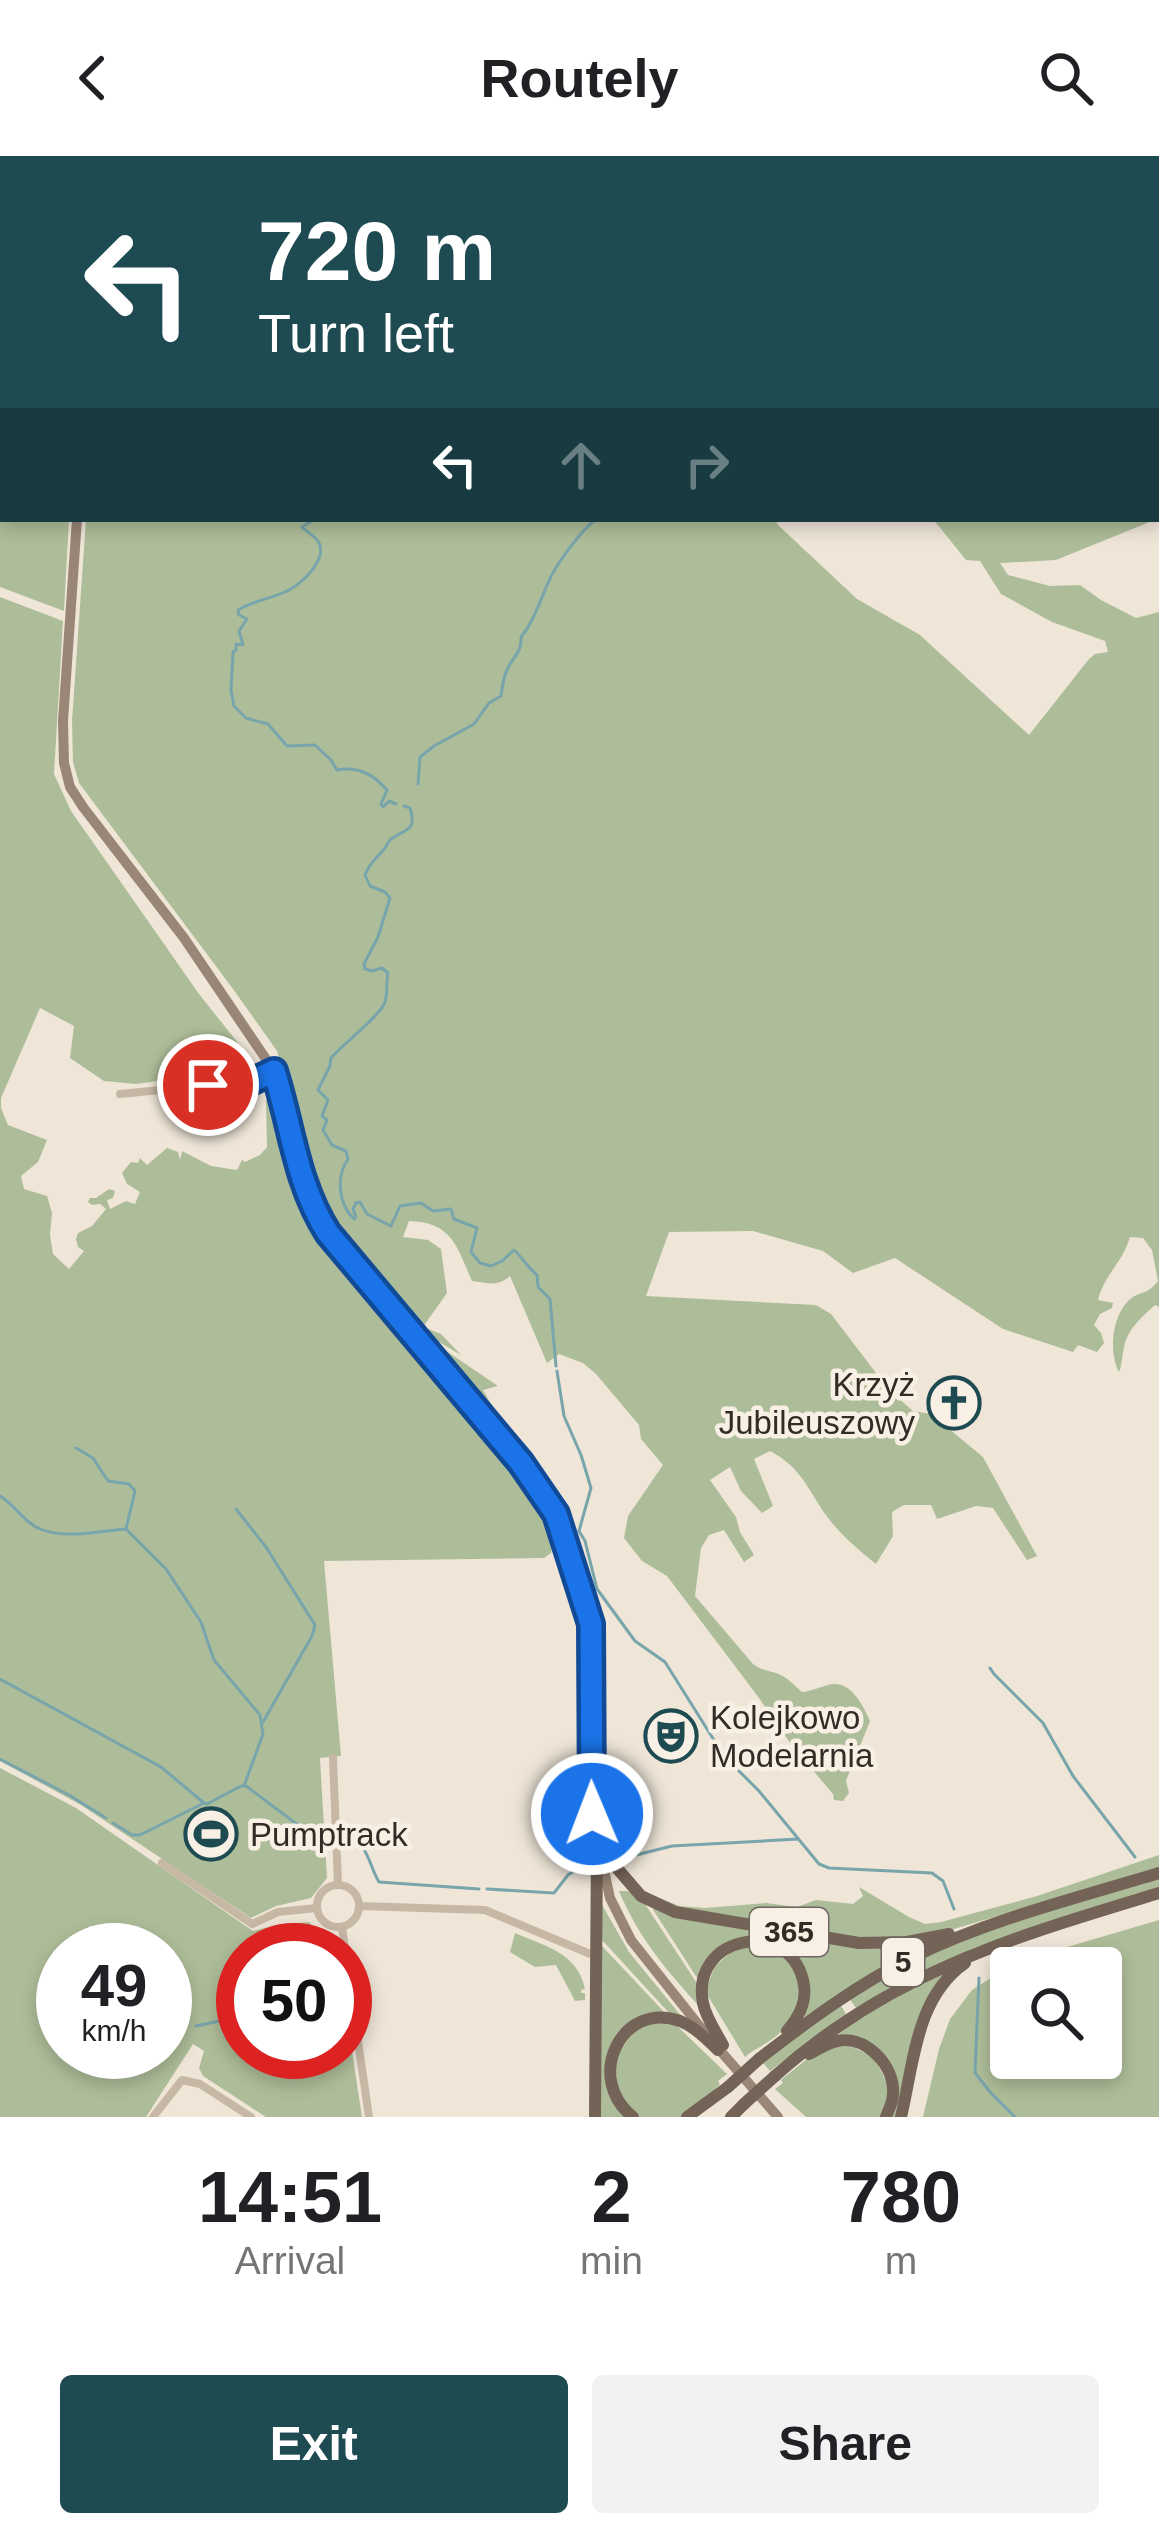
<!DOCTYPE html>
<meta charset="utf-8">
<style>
body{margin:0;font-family:Arial,sans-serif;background:#f2f2f2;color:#202124;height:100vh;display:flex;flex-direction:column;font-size:45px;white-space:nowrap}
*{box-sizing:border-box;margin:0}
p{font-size:39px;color:#757577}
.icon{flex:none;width:66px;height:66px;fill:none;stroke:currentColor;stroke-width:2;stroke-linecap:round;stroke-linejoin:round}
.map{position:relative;height:1961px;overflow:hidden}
.side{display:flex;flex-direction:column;background:#fff;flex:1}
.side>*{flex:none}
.banner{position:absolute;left:0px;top:0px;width:1161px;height:366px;box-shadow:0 6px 18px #0003;background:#1e4a52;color:#fff;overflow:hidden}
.buttons{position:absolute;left:990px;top:1791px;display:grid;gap:24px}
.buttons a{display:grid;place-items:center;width:132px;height:132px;border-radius:12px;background:#fff;box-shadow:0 6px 18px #0003;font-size:60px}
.speed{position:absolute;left:36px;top:1767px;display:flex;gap:24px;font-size:60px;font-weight:700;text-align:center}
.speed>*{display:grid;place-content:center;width:156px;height:156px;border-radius:50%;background:#fff;box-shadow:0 6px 18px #0003;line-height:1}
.speed small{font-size:30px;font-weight:400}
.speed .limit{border:18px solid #d22;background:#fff;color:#111}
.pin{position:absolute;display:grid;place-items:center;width:102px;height:102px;color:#fff;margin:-51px;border:6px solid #fff;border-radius:50%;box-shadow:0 3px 12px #0007}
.me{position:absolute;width:132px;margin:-66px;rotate:359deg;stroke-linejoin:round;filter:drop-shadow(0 0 9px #0008)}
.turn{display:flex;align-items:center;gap:42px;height:252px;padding:0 60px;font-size:54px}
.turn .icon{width:156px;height:156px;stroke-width:2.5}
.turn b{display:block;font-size:84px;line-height:102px}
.lanes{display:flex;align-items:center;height:114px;padding:0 60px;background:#0003;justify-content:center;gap:60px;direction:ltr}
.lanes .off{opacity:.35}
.eta{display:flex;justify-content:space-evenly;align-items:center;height:204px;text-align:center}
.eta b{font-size:72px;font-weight:600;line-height:84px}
.button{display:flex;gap:24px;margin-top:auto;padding:24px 60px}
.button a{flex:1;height:138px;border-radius:12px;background:#1e4a52;color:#fff;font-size:48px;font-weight:600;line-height:138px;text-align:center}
.button a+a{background:#f2f2f2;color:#202124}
header{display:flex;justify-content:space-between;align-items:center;height:156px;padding:0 60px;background:#fff;font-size:54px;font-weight:600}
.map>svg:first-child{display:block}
.green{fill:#aebd99;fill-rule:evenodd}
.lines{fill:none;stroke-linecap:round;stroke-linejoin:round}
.stream{stroke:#78a5ab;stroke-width:3}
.street{stroke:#c7b7a5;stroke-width:8}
.secondary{stroke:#9a8676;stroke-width:10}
.primary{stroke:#746357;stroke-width:12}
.primary-bridge{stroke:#746357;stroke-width:12}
.route-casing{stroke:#114b97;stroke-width:30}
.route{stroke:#1a73e8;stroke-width:21}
.labels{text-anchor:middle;stroke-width:9;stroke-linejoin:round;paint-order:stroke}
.shield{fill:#f8f0e4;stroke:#6d665f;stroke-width:3}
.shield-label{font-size:30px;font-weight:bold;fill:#322b26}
.poi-label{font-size:33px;fill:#322b26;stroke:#f8f0e4;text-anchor:start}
</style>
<header><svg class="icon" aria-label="back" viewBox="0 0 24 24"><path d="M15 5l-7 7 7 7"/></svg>Routely<svg class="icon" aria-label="search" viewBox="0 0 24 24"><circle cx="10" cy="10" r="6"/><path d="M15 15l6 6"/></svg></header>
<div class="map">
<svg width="1159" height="1961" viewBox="0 0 1159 1961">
<rect width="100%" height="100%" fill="#efe6d8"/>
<path class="green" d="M0,0H98V3H3V363H69L64,455L0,431Z
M122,0H537L539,3H122Z
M633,0H1159V362L1158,3H624Z
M86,363H775L778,369L857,443L920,479L1029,579L1089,503L1095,498L1108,496L1105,485L1052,466L1001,438L980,405L966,404L933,363H1157L1056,404L1000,407L1008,419L1050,430L1080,429L1101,444L1136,462L1159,456V1151L1155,1149C1144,1159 1131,1170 1126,1184C1122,1194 1123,1206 1119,1216C1108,1196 1112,1155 1133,1141C1146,1134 1146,1139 1158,1125L1152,1094L1143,1082L1130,1081C1123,1106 1104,1119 1098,1144L1113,1147L1112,1152L1100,1158L1094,1169L1101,1177L1104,1187L1097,1196L1078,1189L1073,1196L1003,1173L895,1102L853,1117L823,1095L753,1075L669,1076L646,1140L816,1149L831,1158L889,1234L913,1255L931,1258L983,1301L1037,1400L1027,1404L993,1352L976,1350L937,1363L931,1349H904L892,1356L893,1380L876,1408C855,1391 836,1375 821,1352C806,1328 797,1309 770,1295L754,1303L773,1350L762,1357L741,1335L730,1311L710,1324L736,1361L740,1376L754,1399L744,1406L724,1374L709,1379L701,1392L695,1440L753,1508C761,1514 767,1514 776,1517C786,1520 794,1529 802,1536C813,1535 824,1529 834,1528C852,1527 864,1551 870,1565L846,1625L849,1637L843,1645L834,1644L833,1638L793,1591L759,1542L667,1420L642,1405L624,1382L628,1360L663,1309L641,1283L639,1269L596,1218L583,1207L559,1198L547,1207L510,1120C498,1131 488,1127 472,1125C457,1091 452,1066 409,1065L403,1081L428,1084L441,1093L447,1137L423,1171L441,1178L461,1199L439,1186V1190L498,1230L483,1234L501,1265L499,1271L429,1189L428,1179L420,1174L341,1080L312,1030L277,895L233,833L79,627L73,606L72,565Z
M0,441L63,465L54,618L71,655L199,838L238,887L239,914L136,928L104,925L70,902L74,870L40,852L1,942V952L8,969L47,984L38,1006L21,1020L24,1033L47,1040L52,1057L50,1079L53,1098L69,1113L84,1095L78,1091L76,1083L78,1077L92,1070L106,1053L100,1048L92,1049L88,1046L90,1042H96L109,1033L115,1035L113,1042L107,1044L110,1053L126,1045L135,1048L140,1036L127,1028L122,1017L131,1006L138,1007L140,1002L147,1009L167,992L178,996L180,1004L182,995L211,1010L237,1014L242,1004L245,1006L260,999L267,991L266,944L276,942L282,957L288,1006L302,1048L334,1093L536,1337L553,1388L551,1397L544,1402L324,1405L341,1600L320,1602L327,1722L311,1742L276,1750L251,1762L81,1649L0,1605Z
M0,1612L76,1652L253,1775L276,1769L309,1766L329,1786L331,1794H243V1896H345V1849L362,1961H266L203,1920L199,1912L204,1895L193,1888L146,1961H0ZM63,1794H165V1896H63Z
M1159,1699V1712L944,1776L907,1783L872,1784L842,1782L670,1751L643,1737L616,1706L620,1708L643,1735L679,1750L705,1752L766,1747L797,1751L816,1744L853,1748L863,1740L859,1731L909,1761L925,1768L941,1766L1037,1740Z
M1159,1721V1733L976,1791L900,1826L856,1852L849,1842L897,1814L974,1779Z
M619,1735H628L645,1748L698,1829V1849C666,1814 637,1779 619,1735Z
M601,1747L629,1796L682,1861L671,1859L602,1784Z
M652,1752L841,1789H926L804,1861L798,1804L746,1782L699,1825Z
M1159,1764V1961H923L939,1893L950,1863L972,1834L1016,1806ZM1011,1812H1101V1902H1011Z
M515,1777C545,1790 578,1797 585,1833L581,1834V1837H585V1844L575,1845L556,1809L535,1811L510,1796Z
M602,1790L666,1858L650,1860L608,1900L627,1961H599Z
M741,1790C750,1791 762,1790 770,1793C806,1806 805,1849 783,1874C771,1887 756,1891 745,1901L705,1835L718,1803Z
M946,1816L931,1835L898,1961H890L886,1904L835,1882L834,1878L888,1843Z
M840,1848L846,1858L770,1915L763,1907Z
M656,1866L674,1867L727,1918L718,1925L720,1928L697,1951L681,1961H640L632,1956L618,1938L615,1902L633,1876Z
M841,1888C875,1897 877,1904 890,1935L882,1961H806L775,1933L783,1927L781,1924L818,1894Z"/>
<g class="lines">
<path class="stream" d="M452,0V3
M688,0L691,3
M702,0L705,3
M817,0L818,3
M1068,3L1075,0
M315,363L302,371C307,376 313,379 317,384C331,402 300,430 285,436C269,443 253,445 238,454L239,459L247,463L239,475L243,489L236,488V494L233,496L231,534L234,550L246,562L268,568L287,590L315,589L331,604L337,614C358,610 373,618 387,634L381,648L383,651L389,645L396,648
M418,628L420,601L434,590L474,568L489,547L501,540C502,532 504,520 507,514C513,500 522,497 521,481C534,465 540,445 548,427C555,409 581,375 596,363
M404,650L410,652C418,677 404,672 390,684C388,686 387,690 384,693C376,703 370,706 365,719L370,730L385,736L390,742L378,781L364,808L365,813L372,815L382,812L388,817C386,826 388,837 385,846C383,857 342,889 331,902L330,910L318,934L328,944L322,960L327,964L323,974L332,989L346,995L348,1003C336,1020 338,1048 354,1063L356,1061L353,1053L356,1047L360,1046L367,1058L391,1070L400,1050L421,1047L433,1055L451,1053L454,1063L477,1072L471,1096L480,1107L491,1110L502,1105L514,1094C523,1102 528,1112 537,1119L538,1131L550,1143L556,1210
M557,1215L564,1260L581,1299L591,1332L579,1375L585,1385L597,1433L635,1485L665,1506L724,1600L759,1635L819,1708L829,1712L932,1717L943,1725L954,1753
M76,1292L93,1302L108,1325L129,1328L135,1335L126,1373
M0,1340C14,1348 25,1367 38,1372C63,1384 98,1375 126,1373L166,1413L201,1466L214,1504L260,1559L263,1578L244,1630
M236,1353L266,1391L315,1469L312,1480L263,1566
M990,1512L994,1518L1043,1567L1073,1620L1135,1701
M0,1523L161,1611L204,1647L207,1648L241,1630H246L310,1678L329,1682
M0,1603L69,1639L106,1662
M113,1667L132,1679H140L202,1648
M345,1681C369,1686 368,1708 379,1726L479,1733
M628,1701L672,1690L798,1683
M487,1733L554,1737L568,1719L580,1711
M979,1822L975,1917L991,1937L1015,1961
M196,1870L243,1860"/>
<path class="street" d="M120,938L253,925L274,915
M333,1602L338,1728
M162,1707L252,1768L278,1756L317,1752
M317 1750a21 21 0 1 1 42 0a21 21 0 1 1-42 0Z
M360,1750L485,1754L595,1800
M342,1771L345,1794
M345,1795L369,1961
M153,1961L182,1924L200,1928L251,1961"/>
<path class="secondary" d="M113,3V0
M77,363L63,565L64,607L70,631L83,651L184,782L274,915L285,949L304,1030L328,1077L521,1307L555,1358L591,1469L592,1658L610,1742L631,1784L705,1877
M717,1891L778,1961"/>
<path class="primary" d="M597,1689L641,1740L675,1756L859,1787L907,1786L949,1778
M723,1889C716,1876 706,1862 703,1847C690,1780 787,1761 803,1824C808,1844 800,1860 787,1875
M809,1898C817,1894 827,1887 837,1885C864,1879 891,1906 893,1932C894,1943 890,1951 886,1961
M759,1903C808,1865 858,1828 913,1801C991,1763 1077,1742 1159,1717
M775,1920C891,1816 1014,1781 1159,1737
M595,1961L597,1690
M633,1961C584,1923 621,1844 680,1865C695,1871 706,1883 718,1894
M687,1961L728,1931
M731,1961L744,1948
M901,1961C914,1906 916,1841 965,1807"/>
<path class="primary-bridge" d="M728,1931L759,1903
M744,1948L775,1920"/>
</g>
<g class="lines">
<g class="route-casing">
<path id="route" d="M208,929L253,925L274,915C292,971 296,1027 328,1077L521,1307L556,1358L591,1468L592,1658"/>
</g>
<use href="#route" class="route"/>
</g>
<defs>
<g id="church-ring" transform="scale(2.7)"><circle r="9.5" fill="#f8f0e4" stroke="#1e4a52" stroke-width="1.5"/><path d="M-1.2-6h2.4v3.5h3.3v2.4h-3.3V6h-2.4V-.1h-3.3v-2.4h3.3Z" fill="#1e4a52"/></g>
<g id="theatre-ring" transform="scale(2.7)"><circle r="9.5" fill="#f8f0e4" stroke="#1e4a52" stroke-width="1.5"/><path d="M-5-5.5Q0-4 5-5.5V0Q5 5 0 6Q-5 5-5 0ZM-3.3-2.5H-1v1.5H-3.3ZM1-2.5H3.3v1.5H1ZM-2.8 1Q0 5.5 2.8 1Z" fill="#1e4a52"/></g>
<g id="stadium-ring" transform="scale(2.7)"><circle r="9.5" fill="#f8f0e4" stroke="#1e4a52" stroke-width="1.5"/><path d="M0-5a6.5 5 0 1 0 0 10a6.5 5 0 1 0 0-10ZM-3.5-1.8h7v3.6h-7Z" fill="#1e4a52"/></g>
</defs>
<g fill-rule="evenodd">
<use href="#church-ring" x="954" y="1247"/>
<use href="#theatre-ring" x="671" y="1580"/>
<use href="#stadium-ring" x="211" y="1678"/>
</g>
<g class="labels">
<g class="shield">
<rect x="750" y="1752" width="78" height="48" rx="9"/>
<rect x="882" y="1782" width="42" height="48" rx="9"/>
</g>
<g class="shield-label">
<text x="789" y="1786">365</text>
<text x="903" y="1816">5</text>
</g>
<g class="poi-label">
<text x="915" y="1240" text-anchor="end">Krzyż<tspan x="915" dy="38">Jubileuszowy</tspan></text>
<text x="710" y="1573">Kolejkowo<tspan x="710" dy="38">Modelarnia</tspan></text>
<text x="250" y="1690">Pumptrack</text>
</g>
</g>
</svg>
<div class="buttons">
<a><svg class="icon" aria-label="search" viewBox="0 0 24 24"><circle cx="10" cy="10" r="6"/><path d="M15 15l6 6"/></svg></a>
</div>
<div class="speed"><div>49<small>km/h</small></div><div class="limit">50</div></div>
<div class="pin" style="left:208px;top:929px;background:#d93025"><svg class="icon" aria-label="arrive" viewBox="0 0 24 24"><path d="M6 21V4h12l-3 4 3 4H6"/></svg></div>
<svg class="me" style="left:592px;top:1658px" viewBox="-20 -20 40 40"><circle r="17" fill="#1a73e8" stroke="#fff" stroke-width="3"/><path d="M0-11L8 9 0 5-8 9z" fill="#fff"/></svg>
<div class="banner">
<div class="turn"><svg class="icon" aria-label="left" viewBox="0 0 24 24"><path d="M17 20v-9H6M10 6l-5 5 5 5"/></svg><div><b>720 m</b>Turn left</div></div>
<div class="lanes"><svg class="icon" aria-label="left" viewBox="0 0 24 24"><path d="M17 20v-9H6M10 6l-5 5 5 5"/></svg><svg class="icon off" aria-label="ahead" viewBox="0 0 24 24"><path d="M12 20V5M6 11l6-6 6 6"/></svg><svg class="icon off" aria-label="right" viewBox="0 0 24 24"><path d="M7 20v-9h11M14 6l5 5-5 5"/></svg></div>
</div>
</div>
<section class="side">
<div class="eta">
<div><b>14:51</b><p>Arrival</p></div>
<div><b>2</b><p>min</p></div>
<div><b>780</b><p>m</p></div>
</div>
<div class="button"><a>Exit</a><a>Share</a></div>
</section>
